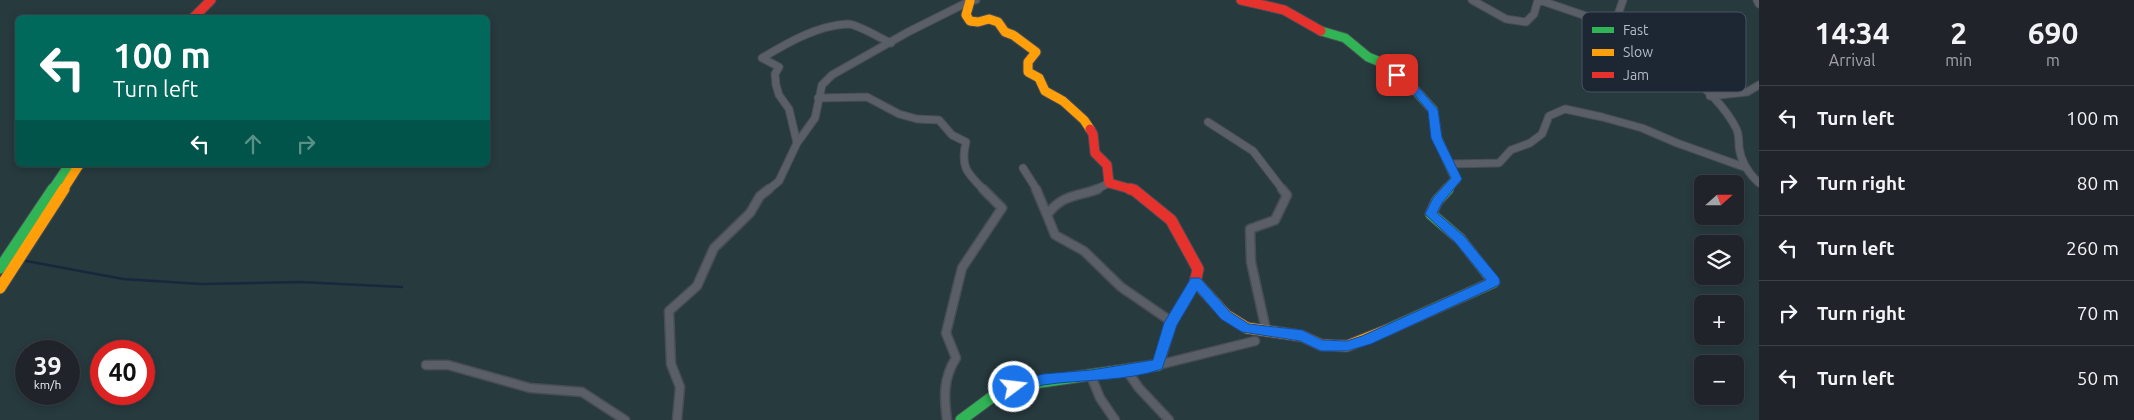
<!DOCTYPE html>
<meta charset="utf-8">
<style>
body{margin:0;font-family:Ubuntu,sans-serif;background:#2d3036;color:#f1f3f6;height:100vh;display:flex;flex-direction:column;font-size:19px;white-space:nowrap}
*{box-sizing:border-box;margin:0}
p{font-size:16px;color:#a2a4a8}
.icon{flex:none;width:28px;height:28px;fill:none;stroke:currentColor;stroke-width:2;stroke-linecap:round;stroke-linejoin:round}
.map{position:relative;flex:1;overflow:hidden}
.panel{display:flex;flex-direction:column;background:#20242a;width:375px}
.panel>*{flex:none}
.guide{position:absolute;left:15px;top:15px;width:475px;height:152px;border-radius:8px;box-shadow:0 2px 8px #0003,0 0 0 1px #3d4147;background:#00695c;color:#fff;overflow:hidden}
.needle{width:32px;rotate:69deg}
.tools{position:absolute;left:1694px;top:175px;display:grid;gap:10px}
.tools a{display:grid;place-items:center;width:50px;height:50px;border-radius:8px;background:#20242a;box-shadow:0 2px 8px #0003,0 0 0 1px #3d4147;font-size:25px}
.speed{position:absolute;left:15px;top:340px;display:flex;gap:10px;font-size:25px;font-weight:700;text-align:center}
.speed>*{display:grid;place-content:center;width:65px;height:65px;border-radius:50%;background:#20242a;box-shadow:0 2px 8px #0003,0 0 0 1px #3d4147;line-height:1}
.speed small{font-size:12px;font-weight:400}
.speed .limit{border:8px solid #d22;background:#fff;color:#111}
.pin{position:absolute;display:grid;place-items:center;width:42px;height:42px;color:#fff;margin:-21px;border-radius:10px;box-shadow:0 2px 8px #0006}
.me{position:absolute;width:55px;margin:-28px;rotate:75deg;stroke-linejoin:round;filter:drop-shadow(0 0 4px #0008)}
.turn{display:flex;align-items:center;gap:18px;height:105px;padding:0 15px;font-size:22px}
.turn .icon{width:65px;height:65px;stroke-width:2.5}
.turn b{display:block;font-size:35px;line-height:42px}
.lanes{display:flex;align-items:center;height:48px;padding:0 15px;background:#0003;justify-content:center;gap:25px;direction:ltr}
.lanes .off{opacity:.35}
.eta{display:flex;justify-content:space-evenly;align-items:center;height:85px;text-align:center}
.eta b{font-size:30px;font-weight:700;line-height:35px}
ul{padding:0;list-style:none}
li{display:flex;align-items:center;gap:15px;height:65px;padding:0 15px;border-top:1px solid #3d4147}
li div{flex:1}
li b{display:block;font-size:19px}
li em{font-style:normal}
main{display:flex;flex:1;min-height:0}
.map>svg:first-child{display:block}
.green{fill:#273a3e;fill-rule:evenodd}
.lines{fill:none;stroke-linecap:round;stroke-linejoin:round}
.stream{stroke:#19273c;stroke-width:2.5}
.street-far1-casing{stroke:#484c55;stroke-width:9}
.street-casing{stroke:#484c55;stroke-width:11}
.fast-far1-casing{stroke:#484c55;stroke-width:11}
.fast-casing{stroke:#484c55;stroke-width:13}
.slow-far1-casing{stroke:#484c55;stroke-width:11}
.slow-casing{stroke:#484c55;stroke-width:13}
.jam-far1-casing{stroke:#484c55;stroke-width:11}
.jam-casing{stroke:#484c55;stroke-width:13}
.street-far1{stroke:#5a5e66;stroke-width:7}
.street{stroke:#5a5e66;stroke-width:8}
.fast-far1{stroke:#30b455;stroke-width:9}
.fast{stroke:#30b455;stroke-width:11}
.slow-far1{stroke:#ff9f0a;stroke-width:9}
.slow{stroke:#ff9f0a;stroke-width:11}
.jam-far1{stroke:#e5322d;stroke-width:9}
.jam{stroke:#e5322d;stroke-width:11}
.route{fill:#1a73e8;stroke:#114b97}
.key{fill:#1d2633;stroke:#4a5360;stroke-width:1}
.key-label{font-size:14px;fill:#b4bcc9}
</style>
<main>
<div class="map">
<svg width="1759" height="420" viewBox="0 0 1759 420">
<rect width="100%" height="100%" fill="#2a3038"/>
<path class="green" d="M0,0H1759V420H0ZM18,18H488V165H18ZM1702,184H1735V216H1702ZM1702,244H1735V276H1702ZM1702,304H1735V336H1702ZM26,351H69V394H26ZM101,351H144V394H101ZM1702,364H1735V396H1702Z"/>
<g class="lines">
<path class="stream" d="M21,260L123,279L201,284L300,282L402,287"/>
<g class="street-far1-casing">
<path id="street-far1" d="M1472,0L1506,19L1526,22L1534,14L1538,0
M1539,0L1589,17L1615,23
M1623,0L1615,23C1654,46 1715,87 1736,128C1739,133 1739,141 1739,147C1741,162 1748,173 1759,183
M1757,0L1759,4
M1710,96L1747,92L1759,85
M818,98L867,97L899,114L917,119L939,120L952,135L966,142C960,167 967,173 984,190
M1208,122L1253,151L1283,190
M797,143L815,118L822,85L832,75L908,32L970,1L976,0
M1449,164L1499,163L1511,150L1530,143L1542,134L1549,116L1565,109L1602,117L1642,128L1677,143L1744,167
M1023,168L1037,190
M768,190L779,181L797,143L789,109L779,95L776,85L775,74L779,67L762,58C787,43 818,25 848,24C858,24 881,39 891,43
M1095,190L1109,183"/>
</g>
<g class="street-casing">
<path id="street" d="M1036,189L1047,215
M1098,189C1077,197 1062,194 1047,215L1055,235L1084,251L1121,287L1172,322
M1266,330L1251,262L1250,229L1275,220L1287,195L1282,189
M426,365H448L530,388L582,392L625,420
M1158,365L1255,341
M1127,371L1139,388L1169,420
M1091,376L1100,398L1115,420
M677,420L680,387L671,364L669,311L697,286L714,248L750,213L760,196L769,189
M947,420C944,397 943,378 956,358L946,333L962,268L1002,208L983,189"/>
</g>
<g class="fast-far1-casing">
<path id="fast-far1" d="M1321,31L1345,38L1368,57L1390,66L1404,83L1416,91L1433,110L1437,138L1456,179L1446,190
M52,190L69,165"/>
</g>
<g class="fast-casing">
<path id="fast" d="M0,268L53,189
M1387,330L1494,282L1460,239L1431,214L1437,201L1448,189
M961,420L992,397L1021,385L1158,365L1171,323L1183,303"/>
</g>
<g class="slow-far1-casing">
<path id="slow-far1" d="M970,1L966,15L970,21L978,22L989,19L998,22L1005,32L1013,35L1036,52L1028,62V72L1039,78L1045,91L1063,101L1084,120L1090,129
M63,190L79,165"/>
</g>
<g class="slow-casing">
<path id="slow" d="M1195,281L1226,315L1247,328L1302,336L1321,345L1347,346L1387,330
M0,288L64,189"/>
</g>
<g class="jam-far1-casing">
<path id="jam-far1" d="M1241,0L1284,10L1321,31
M193,18L211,0
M1090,129L1093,134L1095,153L1107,165L1109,183L1134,190"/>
</g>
<g class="jam-casing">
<path id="jam" d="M1130,189L1134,190L1171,220L1198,269L1195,283L1183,303"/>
</g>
<use href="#street-far1" class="street-far1"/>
<use href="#street" class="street"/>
<use href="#fast-far1" class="fast-far1"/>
<use href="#fast" class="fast"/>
<use href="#slow-far1" class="slow-far1"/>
<use href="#slow" class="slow"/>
<use href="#jam-far1" class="jam-far1"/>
<use href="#jam" class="jam"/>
</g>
<path class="route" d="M1397,71L1420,89L1438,110L1442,138L1462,179L1442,203L1437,213L1464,236L1499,278L1500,282L1499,285L1371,344L1347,351H1321L1300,341L1242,332L1221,319L1197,291L1177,325L1162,369C1125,382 1082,379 1043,385C1033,387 1020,395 1010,391L1008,387L1010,383L1043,374L1091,370L1153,360L1164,323L1191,278H1200L1230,312L1249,324L1302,330L1322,340L1347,341L1362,336L1486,280L1455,242L1425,214L1433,198L1451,178L1431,138L1428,111L1413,93L1401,85L1394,77V72Z"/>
<rect x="1582" y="12" width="164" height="80" rx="8" class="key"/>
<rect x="1592" y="27" width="22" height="6" fill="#30b455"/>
<rect x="1592" y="49" width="22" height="7" fill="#ff9f0a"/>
<rect x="1592" y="72" width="22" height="6" fill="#e5322d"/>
<g class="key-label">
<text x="1623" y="35">Fast</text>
<text x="1623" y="57">Slow</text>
<text x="1623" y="80">Jam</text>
</g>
</svg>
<div class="tools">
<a><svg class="needle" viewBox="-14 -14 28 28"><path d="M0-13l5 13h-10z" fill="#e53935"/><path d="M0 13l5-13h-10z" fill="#a2a4a8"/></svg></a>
<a><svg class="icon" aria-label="layers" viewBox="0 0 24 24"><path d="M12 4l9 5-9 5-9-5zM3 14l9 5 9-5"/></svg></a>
<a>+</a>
<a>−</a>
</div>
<div class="speed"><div>39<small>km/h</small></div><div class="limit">40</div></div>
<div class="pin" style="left:1397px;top:75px;background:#d93025"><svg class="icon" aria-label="arrive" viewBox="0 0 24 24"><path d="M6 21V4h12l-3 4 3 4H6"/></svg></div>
<svg class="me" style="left:1014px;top:387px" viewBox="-20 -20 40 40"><circle r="17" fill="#1a73e8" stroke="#fff" stroke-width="3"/><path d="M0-11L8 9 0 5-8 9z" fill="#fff"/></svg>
<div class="guide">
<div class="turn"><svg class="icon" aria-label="left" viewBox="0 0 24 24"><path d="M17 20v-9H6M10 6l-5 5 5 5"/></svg><div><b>100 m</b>Turn left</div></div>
<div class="lanes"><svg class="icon" aria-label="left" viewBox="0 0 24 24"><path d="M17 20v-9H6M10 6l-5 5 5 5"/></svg><svg class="icon off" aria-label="ahead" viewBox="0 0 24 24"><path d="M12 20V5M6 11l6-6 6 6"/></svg><svg class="icon off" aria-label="right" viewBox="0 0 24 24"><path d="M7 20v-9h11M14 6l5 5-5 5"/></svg></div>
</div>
</div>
<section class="panel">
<div class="eta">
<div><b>14:34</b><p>Arrival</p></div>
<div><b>2</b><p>min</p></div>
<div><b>690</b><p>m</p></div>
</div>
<ul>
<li><svg class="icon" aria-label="left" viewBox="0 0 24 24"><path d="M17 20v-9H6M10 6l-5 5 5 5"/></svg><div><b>Turn left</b></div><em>100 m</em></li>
<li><svg class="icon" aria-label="right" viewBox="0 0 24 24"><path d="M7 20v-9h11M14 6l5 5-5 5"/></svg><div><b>Turn right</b></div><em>80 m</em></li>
<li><svg class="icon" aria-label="left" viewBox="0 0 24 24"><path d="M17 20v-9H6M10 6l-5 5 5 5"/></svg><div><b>Turn left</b></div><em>260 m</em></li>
<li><svg class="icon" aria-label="right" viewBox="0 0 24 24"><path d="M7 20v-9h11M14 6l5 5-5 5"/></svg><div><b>Turn right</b></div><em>70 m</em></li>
<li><svg class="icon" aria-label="left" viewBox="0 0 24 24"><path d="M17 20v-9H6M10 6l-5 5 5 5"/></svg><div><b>Turn left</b></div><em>50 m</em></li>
</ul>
</section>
</main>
